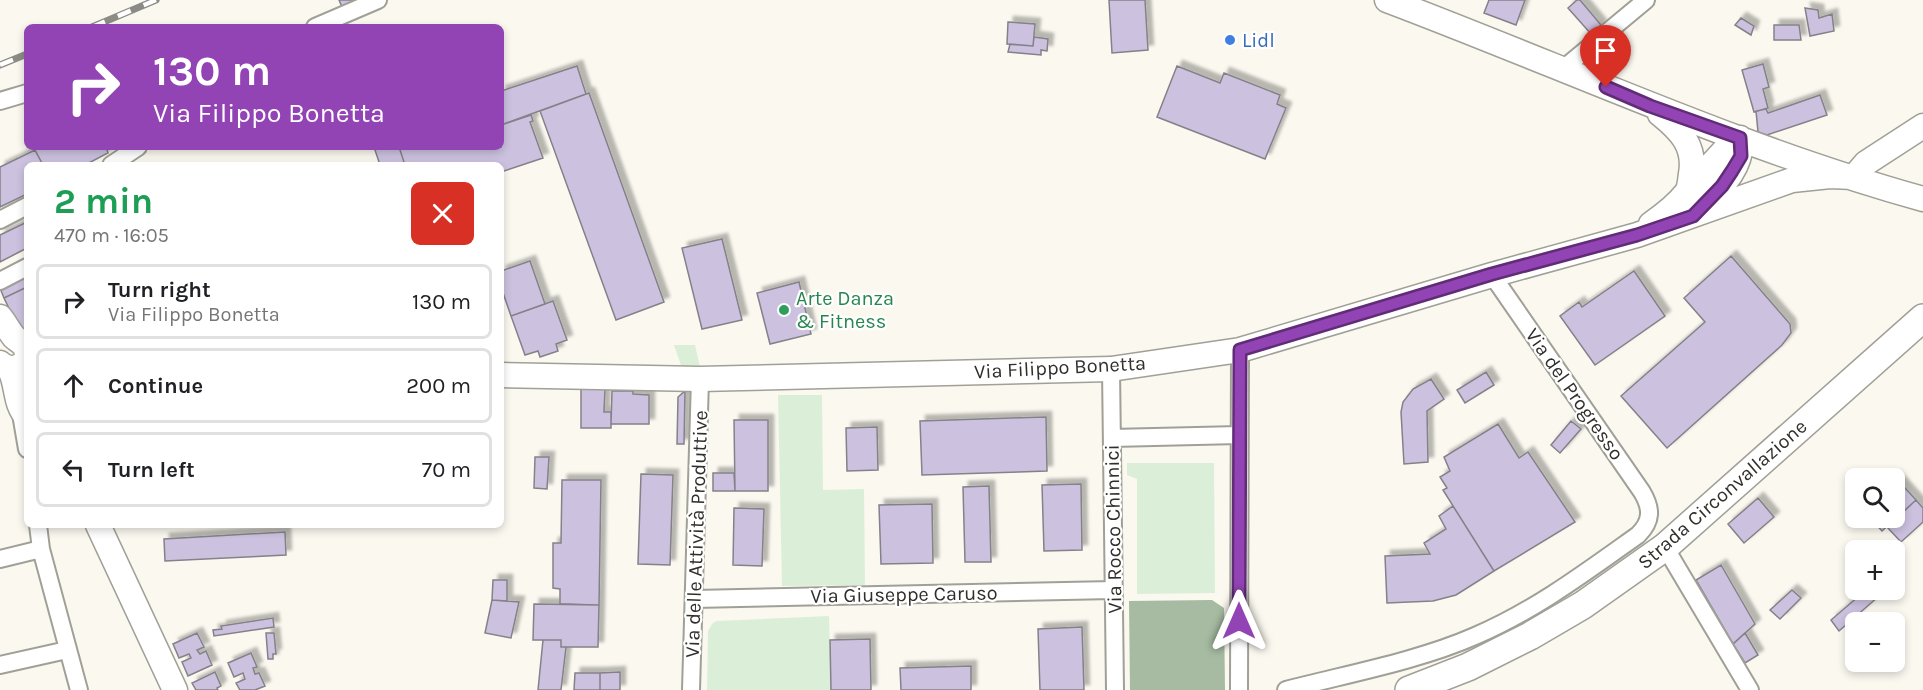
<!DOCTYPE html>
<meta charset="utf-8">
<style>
body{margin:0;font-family:Karla,sans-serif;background:#f2f2f2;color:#202124;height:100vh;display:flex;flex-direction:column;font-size:22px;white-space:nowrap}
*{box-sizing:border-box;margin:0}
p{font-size:20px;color:#757577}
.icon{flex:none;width:33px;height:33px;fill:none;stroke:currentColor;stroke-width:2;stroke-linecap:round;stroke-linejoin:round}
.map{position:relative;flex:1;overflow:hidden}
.sheet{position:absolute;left:24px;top:162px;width:480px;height:366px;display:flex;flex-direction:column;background:#fff;border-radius:9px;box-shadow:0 3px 9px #0003}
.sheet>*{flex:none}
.guide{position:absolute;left:24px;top:24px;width:480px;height:126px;border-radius:9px;box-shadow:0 3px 9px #0003;background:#9344b4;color:#fff;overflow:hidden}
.tools{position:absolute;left:1845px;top:468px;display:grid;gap:12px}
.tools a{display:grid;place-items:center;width:60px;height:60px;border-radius:9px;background:#fff;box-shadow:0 3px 9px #0003;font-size:30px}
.pin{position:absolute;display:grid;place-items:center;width:51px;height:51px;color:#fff;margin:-62px -26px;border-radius:50% 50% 50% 0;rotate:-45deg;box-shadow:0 0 6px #0007}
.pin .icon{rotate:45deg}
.me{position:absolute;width:66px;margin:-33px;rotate:0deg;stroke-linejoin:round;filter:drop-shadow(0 0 4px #0008)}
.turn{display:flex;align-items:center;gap:21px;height:126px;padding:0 30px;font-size:27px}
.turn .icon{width:78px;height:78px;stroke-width:2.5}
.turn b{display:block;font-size:42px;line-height:51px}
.round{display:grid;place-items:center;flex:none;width:63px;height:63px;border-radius:9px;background:#f2f2f2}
.overview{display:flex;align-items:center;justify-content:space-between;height:102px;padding:0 30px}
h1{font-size:36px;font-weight:700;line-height:45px;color:#1e9e55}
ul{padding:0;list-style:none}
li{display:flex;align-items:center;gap:18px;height:75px;margin:0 12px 9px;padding:0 18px;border:3px solid #e0e0e0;border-radius:9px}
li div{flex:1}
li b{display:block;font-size:22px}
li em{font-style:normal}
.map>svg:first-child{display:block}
.green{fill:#dbefd8}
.forest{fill:#a6bba2}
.building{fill:#ccc2e0;stroke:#848189;stroke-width:1.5;filter:url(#shadow)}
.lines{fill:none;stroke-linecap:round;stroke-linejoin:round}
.street-casing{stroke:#a1a097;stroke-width:20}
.secondary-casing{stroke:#a1a097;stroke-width:27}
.primary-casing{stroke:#a1a097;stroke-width:30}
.street{stroke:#fff;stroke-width:16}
.secondary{stroke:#fff;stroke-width:24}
.primary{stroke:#fff;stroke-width:27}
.rail-casing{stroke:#8d8b85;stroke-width:7}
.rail{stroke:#fff;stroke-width:4.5;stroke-dasharray:14;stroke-linecap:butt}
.route-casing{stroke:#602c75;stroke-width:15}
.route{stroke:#9344b4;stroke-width:10}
.shop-dot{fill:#3f7fe0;stroke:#fff;stroke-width:2}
.leisure-dot{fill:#2e9e5b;stroke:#fff;stroke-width:2}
.labels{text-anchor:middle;stroke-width:4.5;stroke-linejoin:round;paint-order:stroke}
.shop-label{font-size:20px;fill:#366cbe;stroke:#fff;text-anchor:start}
.leisure-label{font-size:20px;fill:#27864d;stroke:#fff;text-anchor:start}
.street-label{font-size:20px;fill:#302f2b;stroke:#fff}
</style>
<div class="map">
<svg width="1923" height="690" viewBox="0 0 1923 690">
<defs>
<filter id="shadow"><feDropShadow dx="5.5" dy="-5.5" stdDeviation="1.5" flood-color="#0004"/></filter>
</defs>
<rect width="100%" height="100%" fill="#faf8ef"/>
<path class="green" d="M674,345H695L700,367L682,368Z
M778,395H822L823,490L864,489L865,585L782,586Z
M1127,463H1214L1215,593L1137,594V479L1127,475Z
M829,616L831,690H707L708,631L712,624L716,621Z"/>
<path class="forest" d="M1212,600L1224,608L1225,690H1130L1129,601Z"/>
<path class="building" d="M339,0H360L342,7Z
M1109,0H1145L1148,50L1112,53Z
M1489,0H1525L1516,25L1484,13Z
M1577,0H1580L1601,25L1591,34L1568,8Z
M1805,8L1818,10L1819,18L1832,14L1834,31L1810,36Z
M1741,18L1754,26L1751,35L1735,25Z
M1008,22L1035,24L1033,46L1007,44Z
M1774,25H1799L1801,40H1774Z
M1034,37L1048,39L1047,51L1041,50V55L1008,52L1010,44L1033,46Z
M1763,64L1769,87L1763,89L1768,108L1754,112L1742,70Z
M577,66L586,94L501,125V91Z
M1177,66L1220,83L1224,73L1280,95L1277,104L1286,108L1265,159L1157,117Z
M589,93L664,302L616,320L540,111Z
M1820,95L1827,115L1767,135L1758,132L1756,111L1766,109L1768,113Z
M531,115L533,121L530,122L543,158L501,172V165H405L399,147H501V125Z
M41,147H106L108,153L85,165H43L35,150Z
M374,147H399L405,165H380Z
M35,150L43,165H27V194L0,207V167Z
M27,222V248L0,262V235Z
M722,239L742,320L702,329L682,248Z
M1731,256L1790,324L1791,333L1782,345L1667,448L1621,396L1705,322L1684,298Z
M530,261L545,304L511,316L501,287V271Z
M1634,271L1665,316L1595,365L1560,316L1579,302L1582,307Z
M27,274V287L4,298L0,288Z
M799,282L811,334L770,344L757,293Z
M27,287V331H20L4,298Z
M553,301L567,340L556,344L558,351L540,357L538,351L525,355L511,316Z
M1486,372L1494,385L1465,403L1457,390Z
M1431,379L1444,399L1427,411L1428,462L1404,464L1401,412L1403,402L1413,389Z
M581,388H605L604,412H611V428H581Z
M612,391H633V394L649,395V424H611Z
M685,391L684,444H677L678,397Z
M1046,417L1047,471L922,475L920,421Z
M734,420H768V491H735Z
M1571,421L1581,429L1560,453L1551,445Z
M1498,424L1519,458L1528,452L1575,522L1494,571L1443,490L1447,488L1440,477L1450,471L1444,457Z
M877,427L878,470L847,471L846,428Z
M535,457H549L547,489L534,488Z
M713,473H734L735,491H713Z
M641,474L673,475L670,565L638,564Z
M1895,477L1916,500L1882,531L1870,518H1894Z
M562,480H601L599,605L560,604V589L553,588V543H561Z
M1081,484L1082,550L1044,551L1042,485Z
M989,486L991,562H965L963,487Z
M1758,498L1774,517L1744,543L1728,524Z
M1916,500L1923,508V522L1901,542L1887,527Z
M932,504L933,563L881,564L879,505Z
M1453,506L1494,571L1456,595L1433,601L1387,603L1385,556L1430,554L1424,543L1446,529L1439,516Z
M734,508L764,509L762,566L733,565Z
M285,532L286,555L165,561L164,539Z
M1721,565L1755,624L1733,644L1696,580Z
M493,580H507V601L492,600Z
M1792,590L1801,598L1780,619L1770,610Z
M1866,590H1873L1879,596L1839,631L1831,620Z
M492,600L519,602L511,638L485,633Z
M534,604L599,605L598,647H561V640H533Z
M273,618L274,627L214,636L213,630L222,629L221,626Z
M1082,627L1084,690H1040L1038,629Z
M197,633L204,647L197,650L200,654L206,651L212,665L188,676L182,662L191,658L189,654L179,658L173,644Z
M266,633H274L276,654H273V659H268Z
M1745,633L1758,655L1745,663L1733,644Z
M870,639L871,690H831L830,640Z
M543,640H561V647H566L561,690H538Z
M251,653L257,667L253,668L255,674L259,673L265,686L255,690H240L236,683L245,679L243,673L234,677L228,663Z
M971,666V690H901L900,668Z
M215,672L221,686L217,688L218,690H196L192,683Z
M620,672V690H600V673Z
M575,673H600V690H574Z"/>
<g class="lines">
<g class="street-casing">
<path id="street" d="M315,27L378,0
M1563,69L1646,0
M0,101L27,93
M111,165L138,147
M0,220L27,206
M0,281L27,267
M1111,369L1115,690
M20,408L27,449
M1112,438L1239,435
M38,525L41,549L79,690
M1665,547L1750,690
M0,559L41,549
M694,599L1113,590
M0,665L67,650
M691,690L700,379
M1239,690L1240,350
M1286,690C1347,674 1418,661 1475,636C1534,611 1586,572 1638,535C1652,521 1652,509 1642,492L1492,275"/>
</g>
<g class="secondary-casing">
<path id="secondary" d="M1387,0C1565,67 1739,148 1923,199
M1688,190L1724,151L1740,138C1745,168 1716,192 1697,212
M1651,224C1664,215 1677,205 1687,192C1690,187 1690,180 1691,174C1696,146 1680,130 1660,114
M0,317C5,323 9,331 14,337C17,340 22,342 25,347C34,363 12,375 0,363
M9,368C18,383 14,404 27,417
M501,375L700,379L1111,369L1240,350L1492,275L1637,235L1792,180L1830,176L1854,177L1866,163L1923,126
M98,525L175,690"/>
</g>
<g class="primary-casing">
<path id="primary" d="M1409,690L1468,667L1530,636L1583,605L1665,547L1923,318"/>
</g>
<use href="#street" class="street"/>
<use href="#secondary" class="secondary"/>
<use href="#primary" class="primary"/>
<g class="rail-casing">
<path id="rail" d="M92,27L156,0
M0,65L27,54"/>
</g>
<use href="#rail" class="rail"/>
</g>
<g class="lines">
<g class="route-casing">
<path id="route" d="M1239,621L1240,350L1492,274L1637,235L1693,216L1722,186L1732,171L1741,156L1740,138L1650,106L1606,87"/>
</g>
<use href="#route" class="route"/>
</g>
<circle class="shop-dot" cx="1230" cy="40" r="6"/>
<circle class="leisure-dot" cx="784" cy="310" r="6"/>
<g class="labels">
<g class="shop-label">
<text x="1242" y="47">Lidl</text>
</g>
<g class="leisure-label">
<text x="796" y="305">Arte Danza<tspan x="796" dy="23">&amp; Fitness</tspan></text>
</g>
<g class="street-label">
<text transform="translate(1060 367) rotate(-3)" y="7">Via Filippo Bonetta</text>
<text transform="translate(1575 394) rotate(55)" y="7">Via del Progresso</text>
<text transform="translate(1722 494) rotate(-41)" y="7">Strada Circonvallazione</text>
<text transform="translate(1113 529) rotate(-91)" y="7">Via Rocco Chinnici</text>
<text transform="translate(696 534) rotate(-88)" y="7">Via delle Attività Produttive</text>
<text transform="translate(904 594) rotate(-1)" y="7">Via Giuseppe Caruso</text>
</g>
</g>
</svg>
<div class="tools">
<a><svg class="icon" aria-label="search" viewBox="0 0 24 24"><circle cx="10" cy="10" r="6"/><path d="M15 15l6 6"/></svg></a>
<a>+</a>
<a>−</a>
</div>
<div class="pin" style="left:1606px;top:87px;background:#d93025"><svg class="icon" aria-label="arrive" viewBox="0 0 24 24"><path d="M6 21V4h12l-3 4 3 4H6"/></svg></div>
<svg class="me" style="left:1239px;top:621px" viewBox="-20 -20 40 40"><path d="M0-17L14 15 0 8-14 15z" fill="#9344b4" stroke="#fff" stroke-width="4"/></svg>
<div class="guide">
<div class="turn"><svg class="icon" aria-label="right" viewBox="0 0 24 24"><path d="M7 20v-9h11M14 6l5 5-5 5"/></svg><div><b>130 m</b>Via Filippo Bonetta</div></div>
</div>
<section class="sheet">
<div class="overview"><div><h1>2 min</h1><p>470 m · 16:05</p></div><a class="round" style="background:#d93025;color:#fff"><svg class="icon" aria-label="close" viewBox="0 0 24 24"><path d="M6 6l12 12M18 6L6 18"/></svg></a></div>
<ul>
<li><svg class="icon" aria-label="right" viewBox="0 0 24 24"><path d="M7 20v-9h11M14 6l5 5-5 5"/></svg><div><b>Turn right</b><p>Via Filippo Bonetta</p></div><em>130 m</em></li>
<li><svg class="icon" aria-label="ahead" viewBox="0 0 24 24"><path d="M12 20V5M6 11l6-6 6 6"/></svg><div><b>Continue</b></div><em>200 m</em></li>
<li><svg class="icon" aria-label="left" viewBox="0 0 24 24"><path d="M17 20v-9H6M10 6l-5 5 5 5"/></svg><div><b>Turn left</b></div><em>70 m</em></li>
</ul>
</section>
</div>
